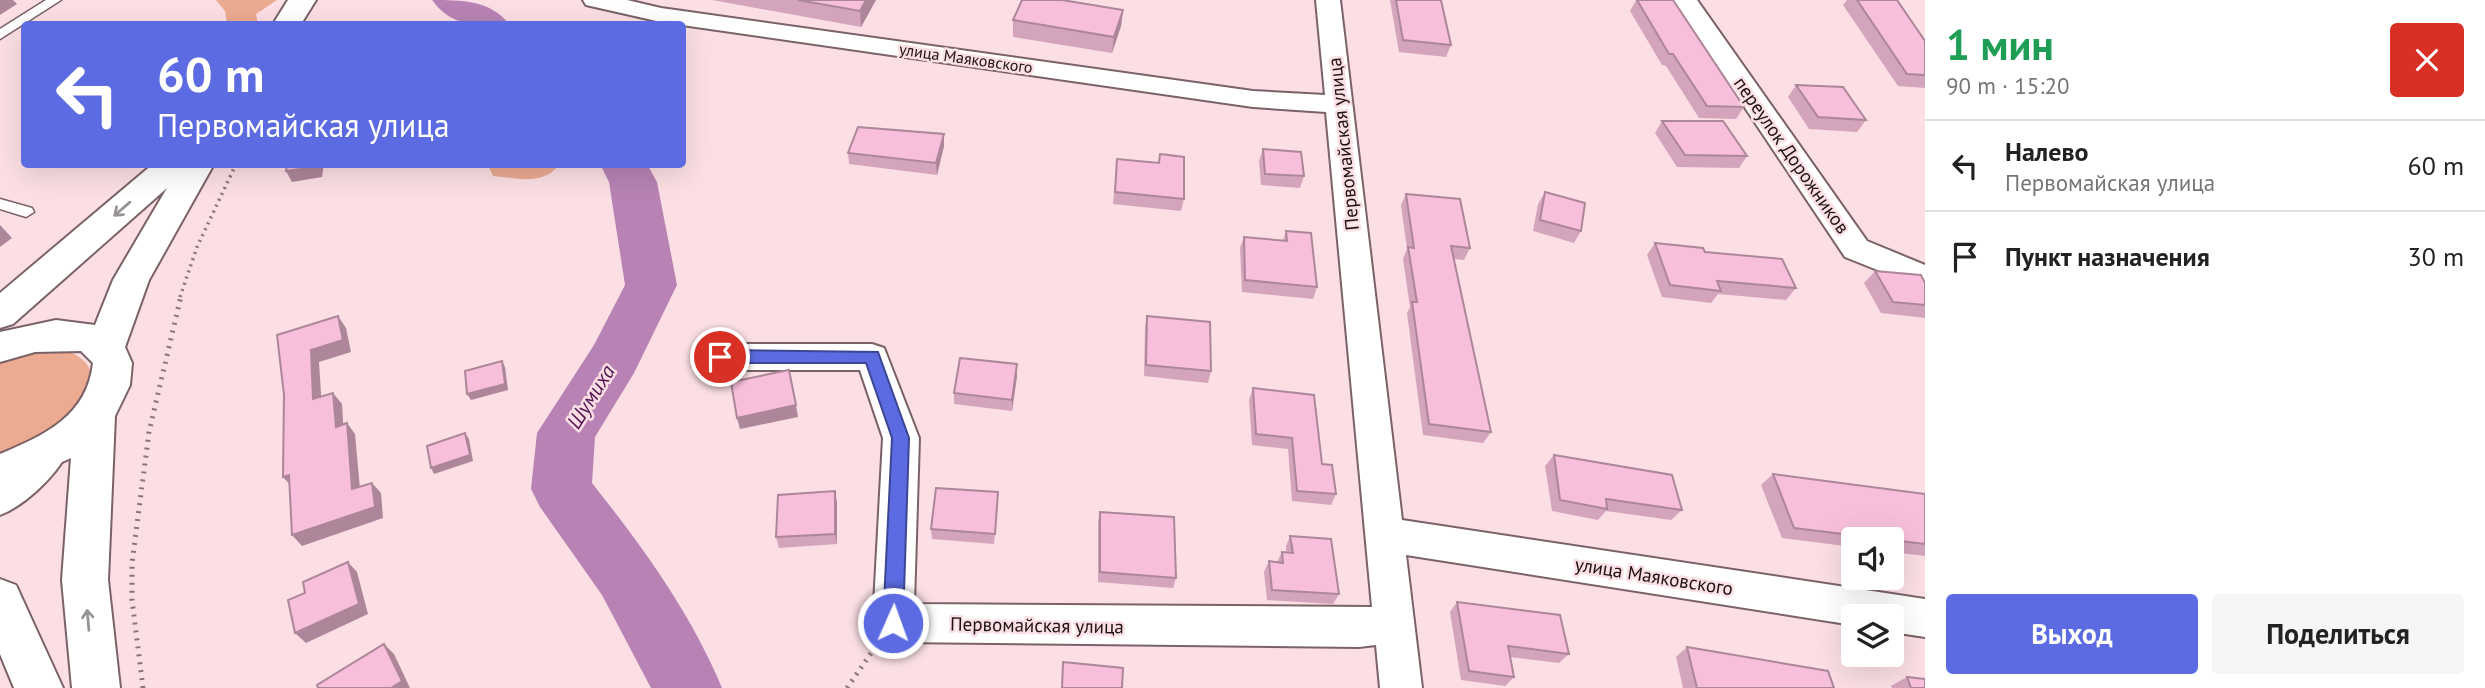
<!DOCTYPE html>
<html lang="ru">
<meta charset="utf-8">
<style>
body{margin:0;font-family:"PT Sans",sans-serif;background:#f6f6f6;color:#222;height:100vh;display:flex;flex-direction:column;font-size:26px;white-space:nowrap}
*{box-sizing:border-box;margin:0}
p{font-size:23px;color:#767676}
.icon{flex:none;width:38px;height:38px;fill:none;stroke:currentColor;stroke-width:2;stroke-linecap:round;stroke-linejoin:round}
.map{position:relative;flex:1;overflow:hidden}
.panel{display:flex;flex-direction:column;background:#fff;width:560px}
.panel>*{flex:none}
.top-card{position:absolute;left:21px;top:21px;width:665px;height:147px;border-radius:7px;box-shadow:0 7px 28px #0002;background:#5d6be2;color:#fff;overflow:hidden}
.fabs{position:absolute;left:1841px;top:527px;display:grid;gap:14px}
.fabs a{display:grid;place-items:center;width:63px;height:63px;border-radius:7px;background:#fff;box-shadow:0 7px 28px #0002;font-size:35px}
.pin{position:absolute;display:grid;place-items:center;width:60px;height:60px;color:#fff;margin:-30px;border:4px solid #fff;border-radius:50%;box-shadow:0 2px 7px #0007}
.me{position:absolute;width:77px;margin:-38px;rotate:2deg;stroke-linejoin:round;filter:drop-shadow(0 0 5px #0008)}
.turn{display:flex;align-items:center;gap:24px;height:147px;padding:0 21px;font-size:32px}
.turn .icon{width:91px;height:91px;stroke-width:2.5}
.turn b{display:block;font-size:49px;line-height:60px}
.round{display:grid;place-items:center;flex:none;width:74px;height:74px;border-radius:7px;background:#f6f6f6}
.head{display:flex;align-items:center;justify-content:space-between;height:119px;padding:0 21px}
h1{font-size:42px;font-weight:700;line-height:52px;color:#1e9e55}
.button{display:flex;gap:14px;margin-top:auto;padding:14px 21px}
.button a{flex:1;height:80px;border-radius:7px;background:#5d6be2;color:#fff;font-size:28px;font-weight:700;line-height:80px;text-align:center}
.button a+a{background:#f6f6f6;color:#222}
ul{padding:0;list-style:none}
li{display:flex;align-items:center;gap:21px;height:91px;padding:0 21px;border-top:2px solid #e0e0e0}
li div{flex:1}
li b{display:block;font-size:26px}
li em{font-style:normal}
main{display:flex;flex:1;min-height:0}
.map>svg:first-child{display:block}
.green{fill:#ecab91}
.lines{fill:none;stroke-linecap:round;stroke-linejoin:round}
.river{fill:#b883b4;fill-rule:evenodd}
.lane-casing{stroke:#7a6266;stroke-width:3}
.street-casing{stroke:#7a6266;stroke-width:4}
.secondary-casing{stroke:#7a6266;stroke-width:4}
.path-far1{stroke:#897679;stroke-width:3.5;stroke-dasharray:2 4.5;stroke-linecap:butt}
.path{stroke:#897679;stroke-width:5;stroke-dasharray:2 6;stroke-linecap:butt}
.lane{fill:#fff;fill-rule:evenodd}
.street{fill:#fff;fill-rule:evenodd}
.secondary{fill:#fff;fill-rule:evenodd}
.wall{fill:#d4a4bc}
.shaded-wall{fill:#ad8699}
.building{fill:#f7bfdb;stroke:#ad8699;stroke-width:2}
.oneway{stroke:#989495}
.route{fill:#5d6be2;stroke:#3c4693;stroke-width:2}
.labels{text-anchor:middle;stroke-width:5;stroke-linejoin:round;paint-order:stroke}
.far-street-label{font-size:16px;fill:#1b1213;stroke:#fbdfe4}
.street-label{font-size:19px;fill:#1b1213;stroke:#fbdfe4}
.water-label{font-size:21px;font-style:italic;fill:#541452;stroke:#fbdfe4}
</style>
<main>
<div class="map">
<svg width="1925" height="688" viewBox="0 0 1925 688">
<rect width="100%" height="100%" fill="#fbdfe4"/>
<path class="green" d="M216,0H277L256,14L258,24H227L225,11Z
M488,165H559C543,186 516,178 493,176Z
M61,349C116,365 86,407 54,432C40,443 17,449 0,457V362L38,350Z"/>
<g class="lines">
<path class="river" d="M432,0C462,0 490,0 509,24C480,27 451,27 432,0Z
M600,164H647L657,182L677,285L634,373L595,437L592,483C642,546 691,613 722,688H651L602,595L540,507L531,489L537,433L594,345L625,285L609,182Z"/>
<g class="lane-casing">
<path id="lane" d="M46,0H61L0,39V29Z
M0,199L32,208L34,212L26,217L0,209Z"/>
</g>
<g class="street-casing">
<path id="street" d="M583,0H627L661,8L1253,91L1325,95L1316,0H1340L1402,520L1925,599V637L1892,632V616H1853V625L1406,555L1422,688H1380L1376,645L1359,647L893,642L879,636L873,623L883,438L860,370H720L708,366L703,357L708,348L720,344H872L884,348L919,438L914,604L1372,607L1326,112L1253,107L661,22L586,5Z
M1673,0H1697L1867,241L1925,265V289L1845,257Z
M49,438L62,442L67,453C56,476 24,506 0,515V476L36,442Z"/>
</g>
<g class="secondary-casing">
<path id="secondary" d="M288,0H316L301,24H273Z
M153,164H214L149,280L125,347L132,363L130,385L115,416L108,580L120,688H72L62,580L71,458L0,490V454C45,435 87,416 93,363L81,351L35,352L0,362V332L56,320L95,325L113,280L167,188L13,324L0,328V293Z
M0,579L16,585L63,688H14L0,654Z"/>
</g>
<path class="path-far1" d="M180,297L197,247L236,164"/>
<path class="path" d="M143,688L132,600V563L149,432L181,296
M847,688L874,649"/>
<use href="#lane" class="lane"/>
<use href="#street" class="street"/>
<use href="#secondary" class="secondary"/>
</g>
<path class="wall" d="M712,0H876L861,27Z
M1390,0H1441L1451,45L1446,57L1399,52Z
M1636,0H1673L1744,107L1736,119L1699,118L1666,66L1662,65L1630,11Z
M1847,0H1897L1925,41V88L1898,86L1843,5Z
M1123,10L1121,26L1112,53L1013,37V20Z
M1796,85L1866,120L1857,132L1809,129L1788,97Z
M1662,121L1747,156L1739,168L1677,167L1655,133Z
M944,146L937,175L849,164L848,153Z
M1263,149L1304,176L1300,188L1261,185L1259,161Z
M1160,154L1184,199L1181,211L1113,204L1117,159L1158,163Z
M1545,192L1581,231L1574,243L1533,231L1538,204Z
M1406,194L1470,248L1464,260L1454,259L1491,432L1483,443L1423,435L1407,313L1410,307L1403,259L1407,249L1401,205Z
M1286,231L1317,287L1313,299L1242,292L1240,248L1244,237L1283,240Z
M1655,243L1705,252L1796,288L1786,300L1718,294L1711,303L1662,297L1647,255Z
M1875,271L1925,283V318L1881,313L1864,283Z
M1147,316L1211,371L1208,383L1144,376L1145,327Z
M1017,376L1012,411L954,404V393Z
M1253,388L1322,464L1336,494L1331,505L1292,501L1288,449L1252,445L1249,400Z
M1554,455L1682,510L1671,520L1606,511L1598,520L1552,511L1545,466Z
M1773,474L1925,494V556L1892,552V539H1853V547L1782,538L1761,485Z
M998,492L994,544L932,539L931,529Z
M837,502V544L779,548L776,537Z
M1100,512L1176,578L1173,588L1098,582V522Z
M1290,536L1339,594L1333,604L1267,600L1264,572L1269,561L1277,562L1282,552H1286V546Z
M1457,602L1569,654L1559,663L1510,657L1514,677L1505,686L1461,680L1450,612Z
M1687,647L1834,688H1683L1676,657Z
M1907,677L1925,688H1892L1891,686Z"/>
<path class="shaded-wall" d="M0,0H13L17,4L0,15Z
M866,0H876L861,27L860,11Z
M1123,10L1121,26L1112,53L1114,37Z
M944,134V146L937,175L936,163Z
M316,164H324L322,177L292,182L286,171Z
M0,225L12,238L0,247Z
M338,316L346,328L351,352L319,362L322,410L313,399L311,350Z
M502,361L505,367L508,390L471,400L467,394Z
M1017,364V376L1012,411V400Z
M333,393L342,404L344,438L336,427Z
M796,405L798,417L740,429L737,418Z
M347,423L355,434L361,500L352,489Z
M465,433L469,439L473,461L434,474L431,468Z
M289,475L293,488L283,477Z
M372,483L381,493L383,518L302,546L292,535Z
M835,491L837,502V544L835,534Z
M348,562L357,572L368,614L306,643L295,633Z
M384,644L394,654L410,688H391Z"/>
<path class="building" d="M798,0H866L860,11Z
M1022,0H1062L1123,10L1114,37L1013,20Z
M1396,0H1441L1451,45L1403,40Z
M1637,0H1673L1744,107L1707,106L1673,54H1669Z
M1857,0H1897L1925,41V75L1907,74Z
M1796,85L1843,87L1866,120L1818,117Z
M1662,121H1723L1747,156L1685,155Z
M858,127L944,134L936,163L848,153Z
M1263,149L1301,152L1304,176L1265,174Z
M1160,154L1184,157V199L1115,192L1117,159L1159,163Z
M287,164H316L315,167L286,171Z
M1545,192L1585,203L1581,231L1540,220Z
M1406,194L1460,199L1470,248L1451,246L1491,432L1429,424L1412,302H1417L1408,247L1414,248Z
M1286,231L1311,233L1317,287L1245,280L1244,237L1287,241Z
M1655,243L1703,248L1705,252L1782,259L1796,288L1717,281L1721,291L1670,285Z
M1875,271L1921,275L1925,283V305L1893,302Z
M338,316L343,340L311,350L313,399L333,393L336,427L347,423L352,489L372,483L375,507L292,535L289,475L283,477L284,395L277,335Z
M1147,316L1210,322L1211,371L1146,365Z
M960,358L1017,364L1012,400L954,393Z
M502,361L505,384L467,394L465,371Z
M789,370L796,405L737,418L731,382Z
M1253,388L1314,395L1322,464L1332,465L1336,494L1297,491L1292,438L1256,434Z
M465,433L470,455L431,468L427,446Z
M1554,455L1672,475L1682,510L1606,499L1607,509L1560,500Z
M1773,474L1925,494V544L1794,528Z
M936,488L998,492L995,534L931,529Z
M835,491V534L776,537L778,495Z
M1100,512L1174,517L1176,578L1100,572Z
M1290,536L1331,539L1339,594L1272,590L1269,561L1283,563L1282,552L1293,553Z
M348,562L359,604L295,633L288,600L305,593L303,582Z
M1457,602L1560,615L1569,654L1508,646L1514,677L1469,671Z
M384,644L402,681L391,688H318L317,685Z
M1687,647L1828,671L1834,688H1697Z
M1063,662L1123,668L1122,688H1062Z
M1907,677L1925,679V688H1911Z"/>
<defs><path id="oneway-shaft" d="M-6 0H5M1.5-3L5.5 0L1.5 3" fill="none" stroke-width="1.6" stroke-linecap="round" stroke-linejoin="round" transform="scale(1.75)"/></defs>
<g class="oneway">
<use href="#oneway-shaft" transform="translate(122 209) rotate(139)"/>
<use href="#oneway-shaft" transform="translate(88 620) rotate(-95)"/>
</g>
<path class="route" d="M720,350L878,352L909,438L903,623L900,629L893,632L886,629L883,623L892,438L866,363H720L712,357Z"/>
<g class="labels">
<g class="far-street-label">
<text transform="translate(966 58) rotate(8)" y="6">улица Маяковского</text>
</g>
<g class="street-label">
<text transform="translate(1343 144) rotate(-96)" y="7">Первомайская улица</text>
<text transform="translate(1792 155) rotate(55)" y="7">переулок Дорожников</text>
<text transform="translate(1654 576) rotate(9)" y="7">улица Маяковского</text>
<text transform="translate(1037 625) rotate(1)" y="7">Первомайская улица</text>
</g>
<g class="water-label">
<text transform="translate(591 397) rotate(-58)" y="7">Шумиха</text>
</g>
</g>
</svg>
<div class="fabs">
<a><svg class="icon" aria-label="sound" viewBox="0 0 24 24"><path d="M4 9h4l5-4v14l-5-4H4zM17 9q2 3 0 6"/></svg></a>
<a><svg class="icon" aria-label="layers" viewBox="0 0 24 24"><path d="M12 4l9 5-9 5-9-5zM3 14l9 5 9-5"/></svg></a>
</div>
<div class="pin" style="left:720px;top:357px;background:#d93025"><svg class="icon" aria-label="arrive" viewBox="0 0 24 24"><path d="M6 21V4h12l-3 4 3 4H6"/></svg></div>
<svg class="me" style="left:893px;top:623px" viewBox="-20 -20 40 40"><circle r="17" fill="#5d6be2" stroke="#fff" stroke-width="3"/><path d="M0-11L8 9 0 5-8 9z" fill="#fff"/></svg>
<div class="top-card">
<div class="turn"><svg class="icon" aria-label="left" viewBox="0 0 24 24"><path d="M17 20v-9H6M10 6l-5 5 5 5"/></svg><div><b>60 m</b>Первомайская улица</div></div>
</div>
</div>
<section class="panel">
<div class="head"><div><h1>1 мин</h1><p>90 m · 15:20</p></div><a class="round" style="background:#d93025;color:#fff"><svg class="icon" aria-label="close" viewBox="0 0 24 24"><path d="M6 6l12 12M18 6L6 18"/></svg></a></div>
<ul>
<li><svg class="icon" aria-label="left" viewBox="0 0 24 24"><path d="M17 20v-9H6M10 6l-5 5 5 5"/></svg><div><b>Налево</b><p>Первомайская улица</p></div><em>60 m</em></li>
<li><svg class="icon" aria-label="arrive" viewBox="0 0 24 24"><path d="M6 21V4h12l-3 4 3 4H6"/></svg><div><b>Пункт назначения</b></div><em>30 m</em></li>
</ul>
<div class="button"><a>Выход</a><a>Поделиться</a></div>
</section>
</main>
